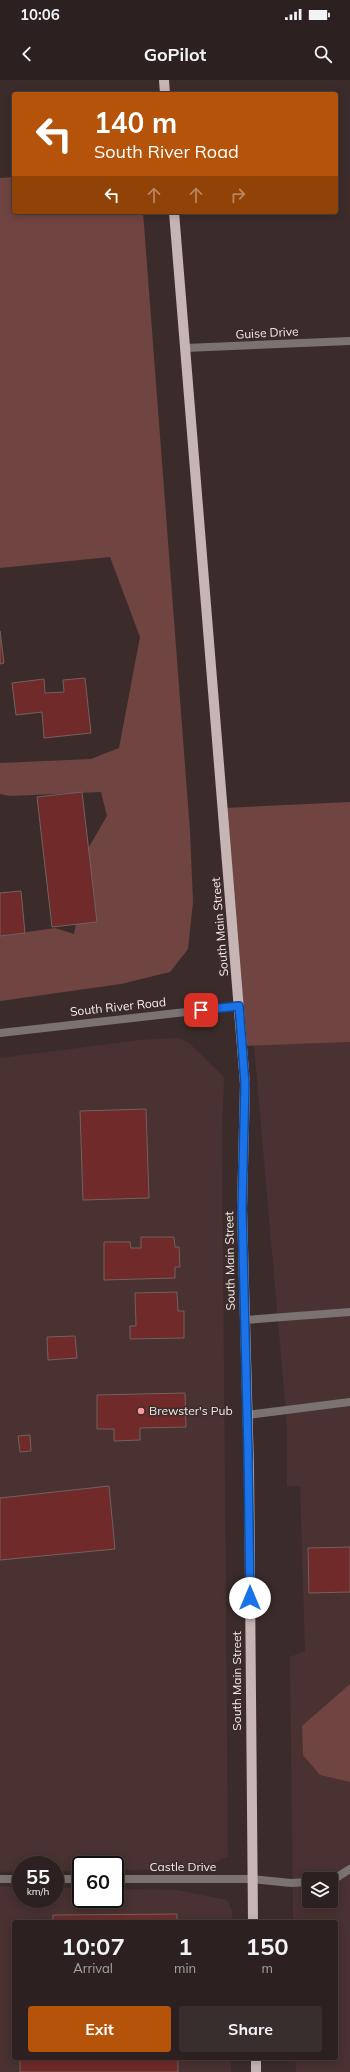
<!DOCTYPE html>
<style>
body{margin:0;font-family:Mulish,sans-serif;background:#382e2d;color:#f1f3f6;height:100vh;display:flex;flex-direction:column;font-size:15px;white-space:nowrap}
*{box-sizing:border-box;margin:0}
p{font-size:13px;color:#a6a3a5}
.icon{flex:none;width:22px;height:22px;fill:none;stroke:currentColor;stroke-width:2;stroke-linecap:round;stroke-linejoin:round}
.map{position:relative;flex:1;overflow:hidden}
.sheet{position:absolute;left:12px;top:1840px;width:326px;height:140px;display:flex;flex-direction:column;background:#2c2120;border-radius:4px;box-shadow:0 2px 10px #0003,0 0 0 1px #483e3e}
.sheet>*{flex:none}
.guide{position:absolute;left:12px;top:12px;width:326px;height:122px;border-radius:4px;box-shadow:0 2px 10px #0003,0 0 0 1px #483e3e;background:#b45309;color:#fff;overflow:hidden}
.fabs{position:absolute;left:302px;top:1792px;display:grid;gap:8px}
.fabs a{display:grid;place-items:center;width:36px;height:36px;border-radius:4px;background:#2c2120;box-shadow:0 2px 10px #0003,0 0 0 1px #483e3e;font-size:20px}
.speed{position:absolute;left:12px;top:1776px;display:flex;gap:8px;font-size:20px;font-weight:700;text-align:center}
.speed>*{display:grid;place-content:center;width:52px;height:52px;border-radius:50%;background:#2c2120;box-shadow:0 2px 10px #0003,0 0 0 1px #483e3e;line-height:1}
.speed small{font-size:10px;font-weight:400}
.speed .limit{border:2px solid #111;border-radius:6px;background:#fff;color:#111}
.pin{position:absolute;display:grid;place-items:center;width:34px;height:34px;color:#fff;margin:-17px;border-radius:8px;box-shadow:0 2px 6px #0006}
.me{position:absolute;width:44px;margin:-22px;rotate:0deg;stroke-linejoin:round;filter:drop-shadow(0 0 3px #0008)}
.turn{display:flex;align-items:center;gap:14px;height:84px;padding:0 16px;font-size:18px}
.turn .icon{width:52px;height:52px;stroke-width:2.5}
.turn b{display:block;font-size:28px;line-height:34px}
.lanes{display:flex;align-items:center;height:38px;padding:0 16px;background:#0003;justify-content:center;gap:20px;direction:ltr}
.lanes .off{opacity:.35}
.eta{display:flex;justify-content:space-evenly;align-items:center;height:68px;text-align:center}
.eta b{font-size:24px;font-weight:700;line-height:28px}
.button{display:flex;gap:8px;margin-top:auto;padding:8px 16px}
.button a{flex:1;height:46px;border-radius:4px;background:#b45309;color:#fff;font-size:16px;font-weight:700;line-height:46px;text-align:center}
.button a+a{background:#382e2d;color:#f1f3f6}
.status{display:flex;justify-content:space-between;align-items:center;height:28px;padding:0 20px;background:#2c2120;direction:ltr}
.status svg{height:11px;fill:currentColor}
header{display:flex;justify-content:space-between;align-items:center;height:52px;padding:0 16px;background:#2c2120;font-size:18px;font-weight:700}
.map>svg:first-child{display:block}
.built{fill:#493231;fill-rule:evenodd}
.green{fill:#704441}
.building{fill:#702a29;stroke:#726160}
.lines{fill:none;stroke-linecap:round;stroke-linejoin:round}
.service{stroke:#7b7372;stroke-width:8}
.minor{stroke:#7b7372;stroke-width:8}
.primary{stroke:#c6b5b4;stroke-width:10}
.route-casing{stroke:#114b97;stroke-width:10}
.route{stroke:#1a73e8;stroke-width:7}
.poi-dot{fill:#f59c96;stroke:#3b2c2b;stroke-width:1.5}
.labels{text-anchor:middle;stroke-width:3;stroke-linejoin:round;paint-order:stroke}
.street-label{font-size:12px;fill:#f6ebea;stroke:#3b2c2b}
.poi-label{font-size:12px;fill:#f6ebea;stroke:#3b2c2b;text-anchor:start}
</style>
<div class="status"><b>10:06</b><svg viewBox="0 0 49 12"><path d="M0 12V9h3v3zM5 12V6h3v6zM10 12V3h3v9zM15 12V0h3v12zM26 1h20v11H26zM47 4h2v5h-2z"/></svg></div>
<header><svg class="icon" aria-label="back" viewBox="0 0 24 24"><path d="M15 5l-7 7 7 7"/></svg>GoPilot<svg class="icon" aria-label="search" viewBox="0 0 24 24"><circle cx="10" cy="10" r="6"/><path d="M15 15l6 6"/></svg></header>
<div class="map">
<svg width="350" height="1992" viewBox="0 0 350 1992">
<rect width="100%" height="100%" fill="#3b2c2b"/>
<path class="built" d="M178,958L190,964L224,997L222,1053L228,1776L202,1789L115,1790V1785H81V1791H55V1785H21V1791L0,1792V978L140,960Z
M350,962V1992H296L295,1978H336V1842H293L290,1577L305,1571L300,1406H287V1345L254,965ZM309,1799H331V1821H309Z
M0,1806L21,1807V1819H55V1808H81V1819H115V1809L177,1810L227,1820L232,1831V1842H14V1978H231V1992H0Z"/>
<path class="green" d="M14,97V132H143L190,751L193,822L188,869L170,892L121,904L0,921V856L55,848L74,854L79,830L73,794L107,736L101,712L10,716L0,714V683L91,679L119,668L140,557L110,477L0,488V98Z
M350,722V962L242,966L224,728Z
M350,1604V1702L320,1695L303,1675L302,1646Z"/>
<path class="building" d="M0,551L4,583L0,584Z
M85,598L91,653L44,658L42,632L16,635L12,603L44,599L45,613L64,612L63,600Z
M82,712L97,842L52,847L37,717Z
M21,811L25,853L0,856V813Z
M146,1029L149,1118L83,1120L80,1031Z
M141,1157H174L175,1167H179L180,1187H175V1198L104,1200V1162H130L131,1168H141Z
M177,1212L178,1231H184V1258L130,1259V1246H136L135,1213Z
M75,1256L77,1278L48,1280L47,1257Z
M185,1313L186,1347L140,1348V1360L114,1361V1349H97V1315Z
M30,1355L31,1371L20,1372L18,1356Z
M109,1406L115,1469L0,1480V1418Z
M350,1467V1512L309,1513L308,1468Z
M177,1834V1842H53V1835Z
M20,1978H178V1992H20Z"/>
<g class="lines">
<path class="service" d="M245,1240L350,1232
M247,1335L350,1322
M252,1799L291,1803L309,1802
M331,1801L350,1789"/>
<path class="minor" d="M185,268L350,261
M0,953L239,926
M0,1799H21
M55,1799H81
M115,1799H252"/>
<path class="primary" d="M164,0L165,14
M174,132L245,1004L242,1129L249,1389L253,1842
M256,1978V1992"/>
</g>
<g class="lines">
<g class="route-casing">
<path id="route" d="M201,930L239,926L245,1004L242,1129L248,1372L250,1518"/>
</g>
<use href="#route" class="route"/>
</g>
<circle class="poi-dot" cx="141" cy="1331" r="4"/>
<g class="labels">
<g class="street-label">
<text transform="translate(267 253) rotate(-3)" y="4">Guise Drive</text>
<text transform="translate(220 847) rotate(-95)" y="4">South Main Street</text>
<text transform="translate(118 927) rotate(-6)" y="4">South River Road</text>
<text transform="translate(230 1181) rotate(-91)" y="4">South Main Street</text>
<text transform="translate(237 1601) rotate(-90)" y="4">South Main Street</text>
<text x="183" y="1791">Castle Drive</text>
</g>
<g class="poi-label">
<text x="149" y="1335">Brewster's Pub</text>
</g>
</g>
</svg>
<div class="fabs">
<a><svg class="icon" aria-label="layers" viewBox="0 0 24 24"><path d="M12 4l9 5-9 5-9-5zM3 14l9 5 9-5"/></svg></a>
</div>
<div class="speed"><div>55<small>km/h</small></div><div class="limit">60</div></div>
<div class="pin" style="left:201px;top:930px;background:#d93025"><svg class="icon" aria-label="arrive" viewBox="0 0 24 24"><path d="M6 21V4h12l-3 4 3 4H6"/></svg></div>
<svg class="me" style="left:250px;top:1518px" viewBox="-20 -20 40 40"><circle r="19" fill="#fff"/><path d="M0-13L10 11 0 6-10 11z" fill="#1a73e8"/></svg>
<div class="guide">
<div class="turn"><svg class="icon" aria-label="left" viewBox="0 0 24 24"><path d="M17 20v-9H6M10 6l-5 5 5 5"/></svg><div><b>140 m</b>South River Road</div></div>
<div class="lanes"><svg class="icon" aria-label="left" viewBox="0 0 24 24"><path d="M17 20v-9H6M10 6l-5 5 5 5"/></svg><svg class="icon off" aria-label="ahead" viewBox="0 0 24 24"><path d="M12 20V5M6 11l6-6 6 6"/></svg><svg class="icon off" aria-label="ahead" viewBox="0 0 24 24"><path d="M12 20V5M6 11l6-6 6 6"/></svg><svg class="icon off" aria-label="right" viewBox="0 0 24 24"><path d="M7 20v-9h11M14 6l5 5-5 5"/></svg></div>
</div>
<section class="sheet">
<div class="eta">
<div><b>10:07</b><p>Arrival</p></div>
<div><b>1</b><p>min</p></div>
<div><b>150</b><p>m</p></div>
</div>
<div class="button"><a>Exit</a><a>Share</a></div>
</section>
</div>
